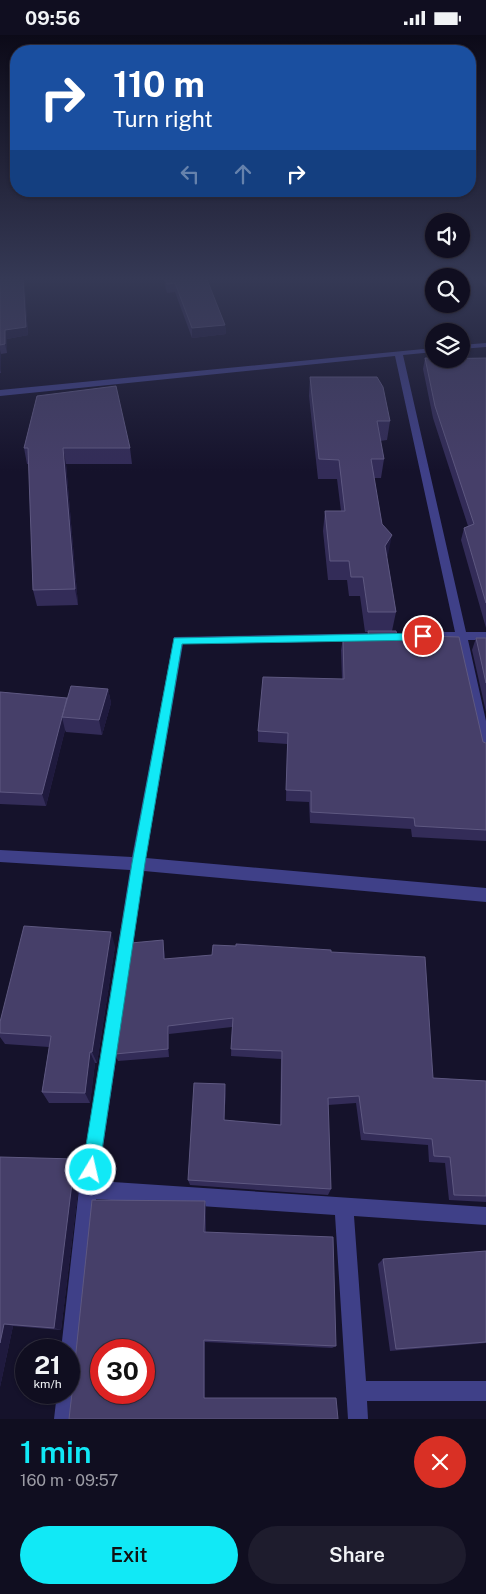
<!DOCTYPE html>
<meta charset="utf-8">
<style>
body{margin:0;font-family:"Public Sans",sans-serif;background:#1e1c2d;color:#f1f3f6;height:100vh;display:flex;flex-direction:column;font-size:19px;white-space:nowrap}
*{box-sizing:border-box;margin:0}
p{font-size:16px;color:#9c9ca5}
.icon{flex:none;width:28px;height:28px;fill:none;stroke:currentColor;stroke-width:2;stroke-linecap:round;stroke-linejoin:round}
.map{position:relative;height:1384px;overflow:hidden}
.panel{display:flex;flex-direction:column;background:#100e20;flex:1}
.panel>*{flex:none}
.hud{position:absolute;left:10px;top:10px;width:466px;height:152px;border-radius:20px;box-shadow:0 1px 4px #0004,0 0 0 1px #302e3e;background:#1a4fa0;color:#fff;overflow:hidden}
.controls{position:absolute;left:425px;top:178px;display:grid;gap:10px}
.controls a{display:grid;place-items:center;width:45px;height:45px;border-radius:50%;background:#100e20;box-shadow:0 1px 4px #0004,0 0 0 1px #302e3e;font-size:25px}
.speed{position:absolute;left:15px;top:1304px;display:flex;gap:10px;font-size:25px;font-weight:700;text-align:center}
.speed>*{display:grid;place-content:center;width:65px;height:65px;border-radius:50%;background:#100e20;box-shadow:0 1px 4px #0004,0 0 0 1px #302e3e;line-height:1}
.speed small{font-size:12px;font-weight:400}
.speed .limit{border:8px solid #d22;background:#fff;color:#111}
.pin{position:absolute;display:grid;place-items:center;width:42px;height:42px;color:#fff;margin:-21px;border:2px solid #fff;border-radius:50%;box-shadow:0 1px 5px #0007}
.me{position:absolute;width:55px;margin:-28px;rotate:9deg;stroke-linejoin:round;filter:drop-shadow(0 0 4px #0008)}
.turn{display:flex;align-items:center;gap:18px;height:105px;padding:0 20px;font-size:22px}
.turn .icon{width:65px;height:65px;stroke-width:2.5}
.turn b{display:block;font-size:35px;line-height:42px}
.lanes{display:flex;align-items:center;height:48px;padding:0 20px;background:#0003;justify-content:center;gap:25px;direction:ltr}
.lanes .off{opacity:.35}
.round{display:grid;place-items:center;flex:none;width:52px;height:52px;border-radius:26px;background:#1e1c2d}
.summary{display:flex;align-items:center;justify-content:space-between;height:85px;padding:0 20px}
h1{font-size:30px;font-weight:600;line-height:38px;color:#11e9f6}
.action{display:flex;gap:10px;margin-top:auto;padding:10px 20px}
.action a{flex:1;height:58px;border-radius:30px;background:#11e9f6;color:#111;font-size:20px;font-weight:600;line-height:58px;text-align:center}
.action a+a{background:#1e1c2d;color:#f1f3f6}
.status{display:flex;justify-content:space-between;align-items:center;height:35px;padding:0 25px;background:#100e20;direction:ltr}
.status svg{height:14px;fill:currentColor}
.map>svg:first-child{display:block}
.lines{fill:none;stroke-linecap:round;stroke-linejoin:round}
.minor{fill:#3f4088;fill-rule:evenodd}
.wall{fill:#332c58}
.shaded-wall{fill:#1f1a3e}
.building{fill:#463f69;stroke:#5e5881;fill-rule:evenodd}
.route{fill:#11e9f6;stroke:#0b97a0}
</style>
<div class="status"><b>09:56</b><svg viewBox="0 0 49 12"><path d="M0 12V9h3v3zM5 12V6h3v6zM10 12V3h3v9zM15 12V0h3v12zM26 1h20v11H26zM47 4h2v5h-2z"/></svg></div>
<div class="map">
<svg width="486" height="1384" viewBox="0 0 486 1384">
<rect width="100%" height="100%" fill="#15122b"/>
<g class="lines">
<path class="minor" d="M476,242H483L486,246V252Z
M486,308V312L461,314V310Z
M434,313V317L403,320L466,597H486V605H468L486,686V719L481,718L480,714L456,605H409L403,601L409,597H455L395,321L0,361V355Z
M384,598L390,602L384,606L183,609L146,823L486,853V867L144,836L98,1146L486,1172V1190L354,1181L366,1346H486V1366H367L368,1384H348L335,1180L96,1164L79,1337L76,1344L69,1347V1315H61L79,1154L130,835L0,827V815L132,822L174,602Z
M69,1348L74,1351L77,1358L74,1384H54L57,1358H69Z"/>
</g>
<path class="wall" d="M0,242H24L28,300L7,304V318L1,319V338H0Z
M163,242H206L225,290L226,299L192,303L175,257L167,258Z
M425,323H486V593L461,505L464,493L468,491L433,383L423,334Z
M310,342L390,386L387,405L380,406L384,424L381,443H374L382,489L388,520L387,522L396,577L392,596L397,600L483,707L486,708V806L412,802L411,794L310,788L309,767L286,766L287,709L258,707V696L342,644L341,615L343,603L367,604L368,597H365L360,561H349L347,545H328L323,496L325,476H341L337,444H318L309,361Z
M37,361L130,413L132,429H66L78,570L37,571L33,555L29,429H27L24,413Z
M476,603H486V677L472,615Z
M108,654L111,668L102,700L66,697L65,695L46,771L0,769V657L67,663Z
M115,911L97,1028H95L90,1068H49L42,1057L49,1012L5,1009L0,1002V1003V987Z
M164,914L165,924L331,917L433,1043L486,1046V1167L449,1165L445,1128L429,1127L428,1110L361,1105L356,1068L328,1070L331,1154L328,1160L190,1150L188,1145L226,1056L224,1085L280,1090L281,1024L231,1021L232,992L169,999V1022L118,1026L115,1019Z
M0,1122L75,1124L81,1132L61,1295L13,1291L0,1352Z
M206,1173V1197L336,1311L332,1313L205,1307L69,1384Z
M486,1216V1308L390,1316L378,1229L383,1224Z"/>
<path class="shaded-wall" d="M23,242H24L28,300L7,304V318L5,309V295Z
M225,290L226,299L192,303V293Z
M0,315L1,319V338L0,335Z
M63,413L66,429L78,570L75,554Z
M392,500L388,520L382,531L385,511Z
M108,654L111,668L102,700L99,685Z
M62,682L65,695L46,771L42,759Z
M111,897L115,911L97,1028L92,1017Z
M163,905L164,914L166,934L164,924Z
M168,991L169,999V1022L168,1014Z
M90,1017L95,1028L90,1068L85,1058Z
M225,1049L226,1056L224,1091V1085Z
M75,1124L81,1132L61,1295L54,1293Z
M205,1166L206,1173L205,1203L204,1197Z
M4,1289L13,1291L0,1352V1308Z
M204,1305L205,1307V1363H204Z"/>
<path class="building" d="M0,242H23L26,292L5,295V309L0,310Z
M165,242H206L225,290L192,293L175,248L167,249Z
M425,323H434V324L486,323V568L464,493L474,489L435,371Z
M310,342H377L383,352L390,386H377L384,424H371L382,489L392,500L385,511L396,577H368L363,542H351L349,526H330L325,476H345L339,425L319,424Z
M116,351L130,413H63L75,554L33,555L28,413H24L37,361Z
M368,596H396L397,600L459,602L483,707L486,708V795L415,791L414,783L311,777V756L286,755L288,698L258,696L263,642L344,644L343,603L369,604Z
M476,603H486V648Z
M71,651L108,654L99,685L62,682Z
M0,657L67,663L42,759L0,757Z
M24,891L111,897L92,1017H90L85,1058L42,1057L51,1001L0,998V987Z
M163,905L164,924L212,920L213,910L236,911V909L331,915V917L425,922L433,1043L486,1046V1161L454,1160L450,1122L434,1121L432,1104L364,1098L359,1061L328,1063L331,1154L188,1145L194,1048L225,1049L224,1085L281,1090L282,1016L231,1014L233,983L168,991V1014L115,1019L131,908Z
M0,1122L75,1124L54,1293L4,1289L0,1308Z
M92,1165L205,1166L204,1197L333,1202L336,1311L204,1305V1363H336L338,1384H69L72,1358L69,1350V1348L74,1336ZM101,1315H144V1358H101Z
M486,1216V1307L396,1314L383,1224Z"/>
<linearGradient id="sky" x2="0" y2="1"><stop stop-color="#0c0a18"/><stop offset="0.56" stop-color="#353955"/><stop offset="1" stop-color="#353955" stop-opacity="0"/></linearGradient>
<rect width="486" height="436" fill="url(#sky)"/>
<path class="route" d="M423,598L429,601L423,605L182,609L145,828L99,1135L96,1141L91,1143L85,1141L82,1135L132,828L174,603Z"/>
</svg>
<div class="controls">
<a><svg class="icon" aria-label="sound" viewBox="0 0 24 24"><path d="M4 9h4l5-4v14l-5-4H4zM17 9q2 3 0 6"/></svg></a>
<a><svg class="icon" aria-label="search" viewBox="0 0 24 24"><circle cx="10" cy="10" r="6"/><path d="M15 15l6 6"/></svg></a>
<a><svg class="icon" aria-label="layers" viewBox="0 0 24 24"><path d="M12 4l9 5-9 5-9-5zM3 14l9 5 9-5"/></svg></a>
</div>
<div class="speed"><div>21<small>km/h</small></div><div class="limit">30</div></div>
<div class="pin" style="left:423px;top:601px;background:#d93025"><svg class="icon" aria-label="arrive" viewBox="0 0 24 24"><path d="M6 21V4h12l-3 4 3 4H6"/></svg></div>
<svg class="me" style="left:91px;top:1135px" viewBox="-20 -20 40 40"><circle r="17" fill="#11e9f6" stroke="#fff" stroke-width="3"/><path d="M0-11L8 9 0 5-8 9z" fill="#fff"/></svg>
<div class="hud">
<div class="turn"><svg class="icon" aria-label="right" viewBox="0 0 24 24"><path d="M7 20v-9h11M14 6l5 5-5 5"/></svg><div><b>110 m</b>Turn right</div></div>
<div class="lanes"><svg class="icon off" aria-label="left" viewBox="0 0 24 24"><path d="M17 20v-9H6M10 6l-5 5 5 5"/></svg><svg class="icon off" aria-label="ahead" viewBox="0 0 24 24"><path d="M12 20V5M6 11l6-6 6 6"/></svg><svg class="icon" aria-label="right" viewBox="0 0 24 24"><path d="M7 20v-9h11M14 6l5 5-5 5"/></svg></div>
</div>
</div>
<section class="panel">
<div class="summary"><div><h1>1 min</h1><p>160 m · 09:57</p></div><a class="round" style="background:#d93025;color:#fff"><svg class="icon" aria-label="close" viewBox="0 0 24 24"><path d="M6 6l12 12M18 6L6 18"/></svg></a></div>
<div class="action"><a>Exit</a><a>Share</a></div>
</section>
